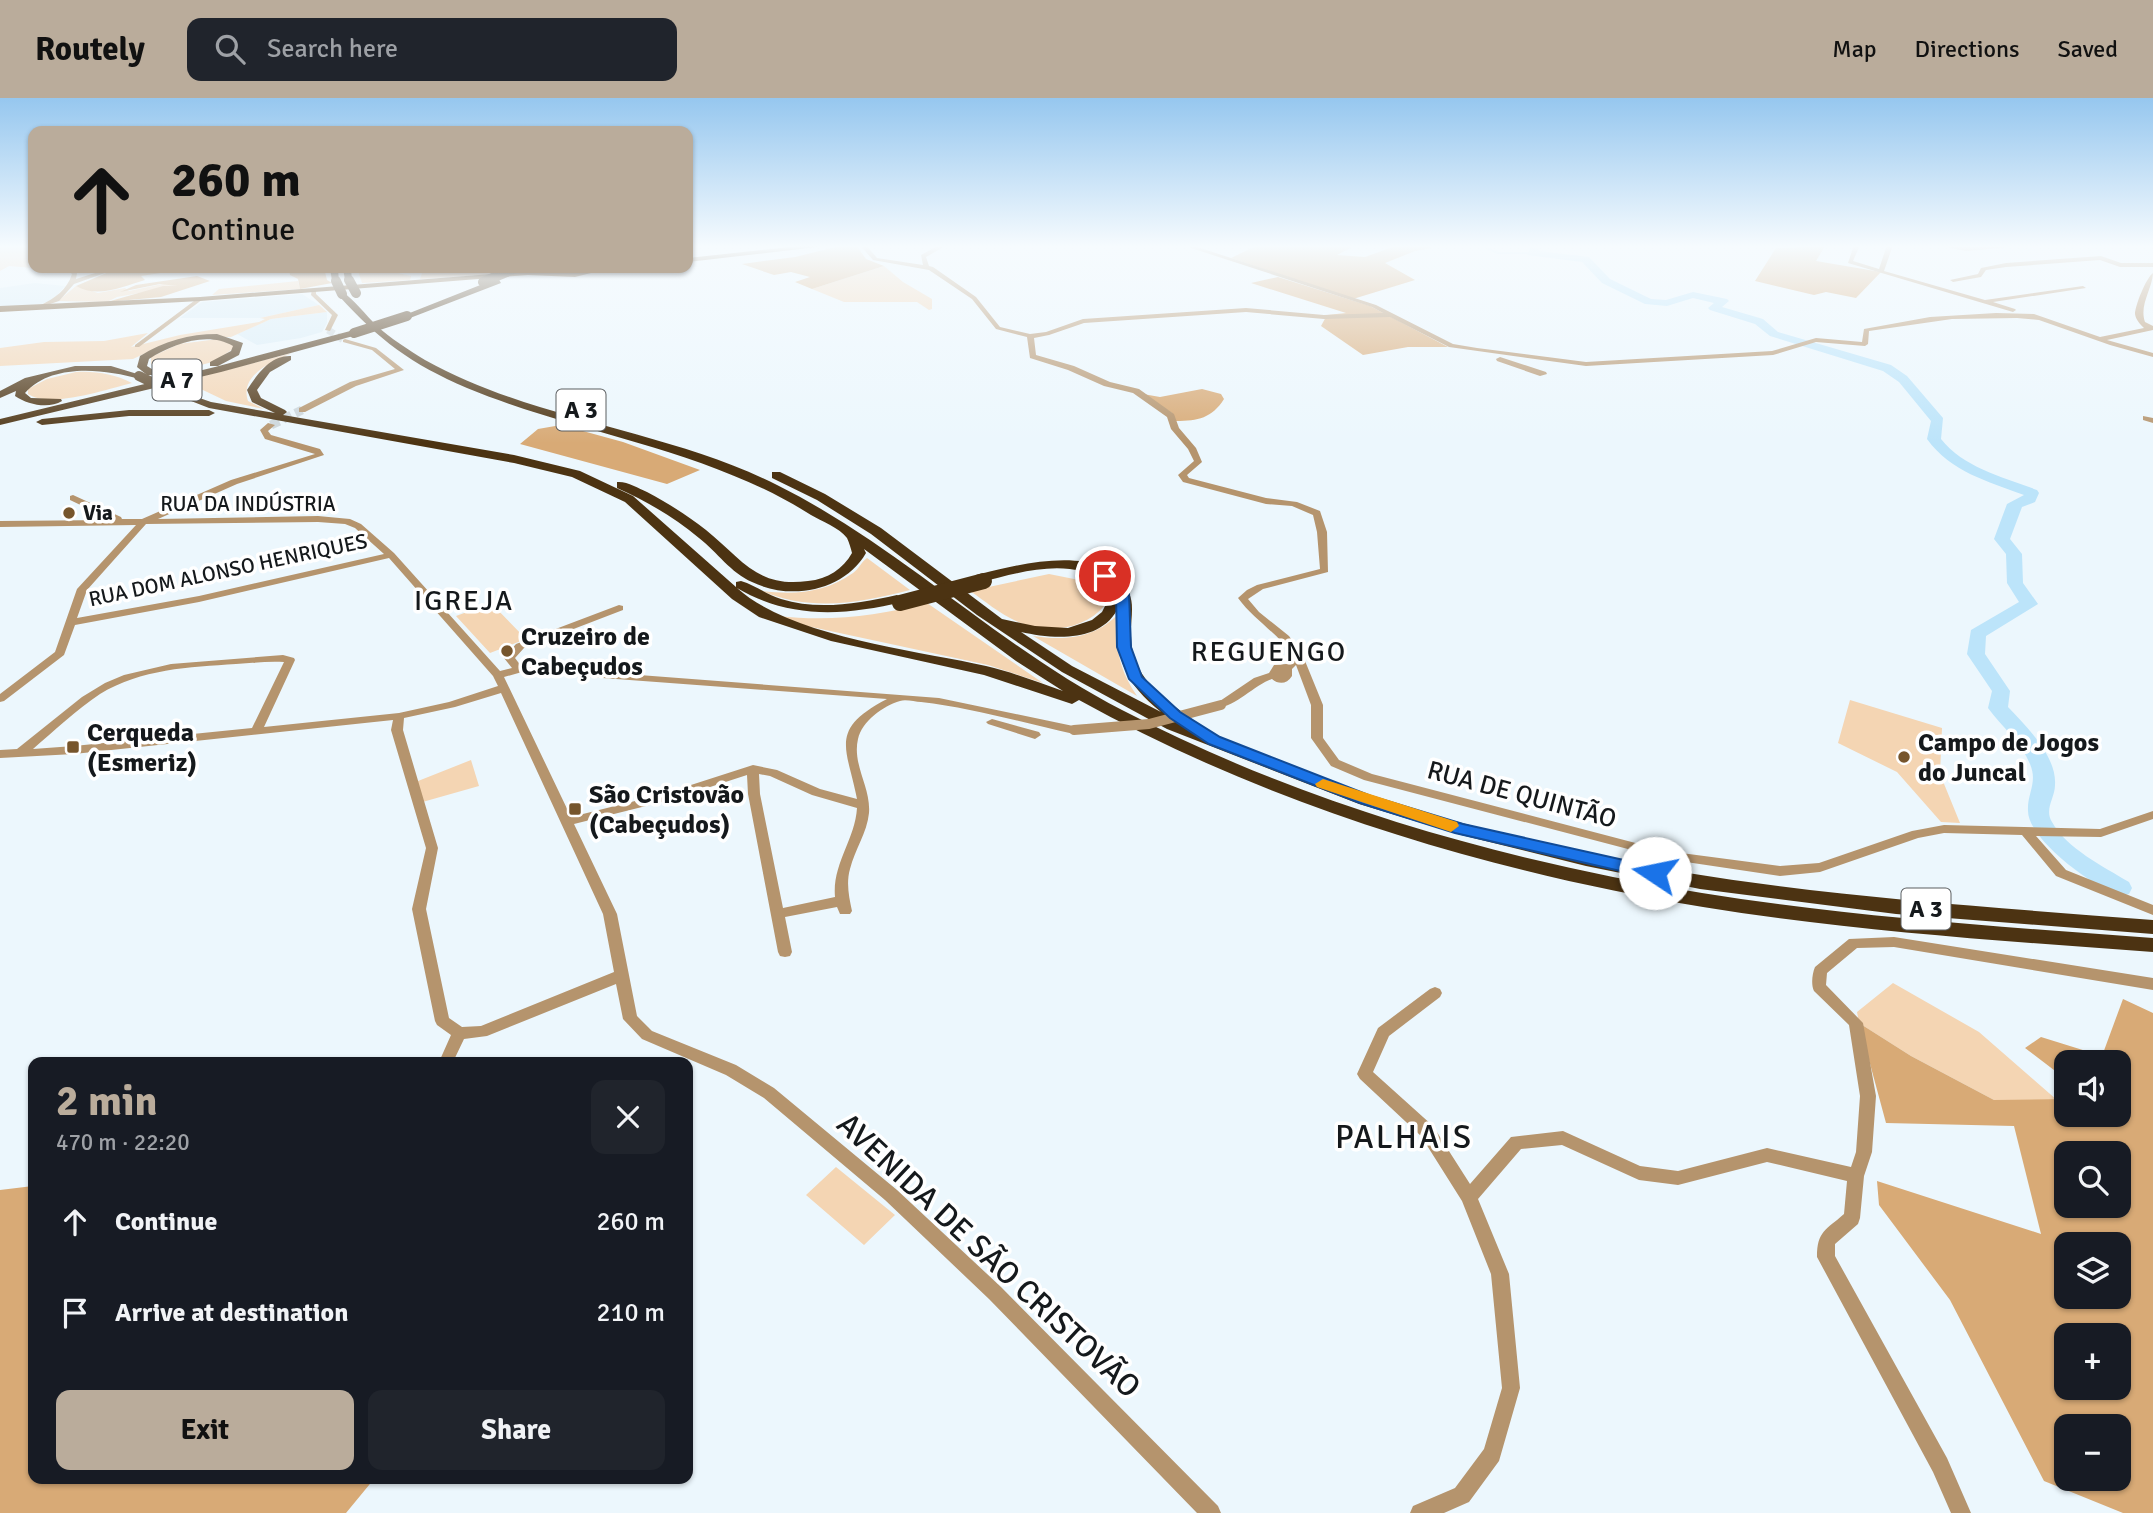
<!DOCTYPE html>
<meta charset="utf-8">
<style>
body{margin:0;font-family:Signika,sans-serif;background:#20242c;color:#f1f3f6;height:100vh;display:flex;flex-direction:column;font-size:26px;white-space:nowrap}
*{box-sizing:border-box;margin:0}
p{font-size:23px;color:#9ea1a6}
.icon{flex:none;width:38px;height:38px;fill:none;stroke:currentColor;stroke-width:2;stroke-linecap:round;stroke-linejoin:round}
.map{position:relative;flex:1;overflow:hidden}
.sheet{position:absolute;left:28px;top:959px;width:665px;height:427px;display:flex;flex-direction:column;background:#171b24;border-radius:14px;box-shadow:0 2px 5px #0004}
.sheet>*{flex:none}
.top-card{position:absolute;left:28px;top:28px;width:665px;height:147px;border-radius:14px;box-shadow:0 2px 5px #0004;background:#baac9b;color:#111;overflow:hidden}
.fabs{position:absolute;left:2054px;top:952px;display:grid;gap:14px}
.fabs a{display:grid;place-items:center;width:77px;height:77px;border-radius:14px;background:#171b24;box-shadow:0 2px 5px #0004;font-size:35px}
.pin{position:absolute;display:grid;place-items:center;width:60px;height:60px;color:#fff;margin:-30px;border:4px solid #fff;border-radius:50%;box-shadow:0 2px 7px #0007}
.me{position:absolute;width:77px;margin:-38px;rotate:281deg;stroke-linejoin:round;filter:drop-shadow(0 0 5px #0008)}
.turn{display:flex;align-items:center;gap:24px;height:147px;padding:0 28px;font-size:32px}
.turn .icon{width:91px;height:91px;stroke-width:2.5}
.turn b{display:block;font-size:49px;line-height:60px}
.round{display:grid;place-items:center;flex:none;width:74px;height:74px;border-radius:14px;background:#20242c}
.head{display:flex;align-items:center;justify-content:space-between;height:119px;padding:0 28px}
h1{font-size:42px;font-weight:700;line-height:52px;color:#baac9b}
.cta{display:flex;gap:14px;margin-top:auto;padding:14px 28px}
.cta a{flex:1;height:80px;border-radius:14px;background:#baac9b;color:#111;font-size:28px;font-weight:700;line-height:80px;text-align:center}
.cta a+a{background:#20242c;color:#f1f3f6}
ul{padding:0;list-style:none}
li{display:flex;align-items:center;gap:21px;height:91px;padding:0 28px}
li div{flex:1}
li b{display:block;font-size:26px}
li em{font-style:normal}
header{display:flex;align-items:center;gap:42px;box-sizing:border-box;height:98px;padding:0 35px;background:#baac9b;color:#111}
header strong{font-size:33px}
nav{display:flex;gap:38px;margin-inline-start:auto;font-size:24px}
.search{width:490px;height:63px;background:#20242c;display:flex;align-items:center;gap:18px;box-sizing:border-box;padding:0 24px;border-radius:14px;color:#9ea1a6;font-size:26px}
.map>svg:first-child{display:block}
.built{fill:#daedf7}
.green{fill:#f4d5b3}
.forest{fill:#d8aa76;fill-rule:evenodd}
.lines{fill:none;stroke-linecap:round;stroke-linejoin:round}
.stream{stroke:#bce4fa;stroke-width:2}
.river{fill:#bce4fa;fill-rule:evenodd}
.minor-tunnel-far1{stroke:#ccd6db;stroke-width:7;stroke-dasharray:7 3.5;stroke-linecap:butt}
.minor-tunnel{stroke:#ccd6db;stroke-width:9;stroke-dasharray:9 4.5;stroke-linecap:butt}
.minor{fill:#b5946d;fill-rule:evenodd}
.major{fill:#6c491e;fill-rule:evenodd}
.highway{fill:#4c3312;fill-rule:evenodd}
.minor-bridge{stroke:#b5946d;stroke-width:10}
.highway-bridge-far1{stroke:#4c3312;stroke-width:10}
.highway-bridge{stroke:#4c3312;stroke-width:16}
.route{fill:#1a73e8;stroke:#114b97;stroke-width:2}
.slow{fill:#f59e0b}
.poi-dot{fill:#76552c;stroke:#fff;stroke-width:2.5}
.labels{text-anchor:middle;stroke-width:7;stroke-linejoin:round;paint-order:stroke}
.far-street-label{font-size:21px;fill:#15191c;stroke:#fff}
.far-poi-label{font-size:21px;font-weight:bold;fill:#15191c;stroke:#fff;text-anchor:start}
.shield{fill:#fff;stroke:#5b5e60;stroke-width:2}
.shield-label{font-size:24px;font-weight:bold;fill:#15191c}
.poi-label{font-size:26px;font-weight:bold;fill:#15191c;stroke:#fff;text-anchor:start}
.street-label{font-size:26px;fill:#15191c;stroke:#fff}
.neighbourhood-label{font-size:28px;letter-spacing:2px;fill:#15191c;stroke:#fff}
.near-street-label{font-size:32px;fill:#15191c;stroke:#fff}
.near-neighbourhood-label{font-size:33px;letter-spacing:2px;fill:#15191c;stroke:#fff}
</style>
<header>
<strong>Routely</strong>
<div class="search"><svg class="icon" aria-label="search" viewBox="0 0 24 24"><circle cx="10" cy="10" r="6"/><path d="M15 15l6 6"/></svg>Search here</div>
<nav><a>Map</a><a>Directions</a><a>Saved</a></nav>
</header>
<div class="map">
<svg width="2153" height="1415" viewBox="0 0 2153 1415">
<rect width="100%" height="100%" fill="#ecf7fd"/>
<path class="built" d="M35,185L65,188L54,201L42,206L0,210V190Z
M302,196L319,207L260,220H180L202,204Z
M327,214V225L322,234L301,240L257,247L237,236L271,221Z"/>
<path class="green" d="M0,147H33V170L9,168L0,173Z
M884,168L903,184L932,201V211L929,212L917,204H844L812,191Z
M357,170H376L411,178L410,182L362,185Z
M386,170L461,174L509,170L496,176L420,181L422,175L419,174Z
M298,183L300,191L212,197L219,191Z
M167,185L178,188L117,199L107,204L58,203L76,188L98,195L125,190L129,193Z
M319,207L327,214L271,221L231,239H208L150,253L133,261L0,268V250L44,244L104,243L148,235L131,249L180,237L259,224L265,221L260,220Z
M218,241L232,246L234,250L216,263L168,276L151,266V259L179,246Z
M292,255C273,263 239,277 248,303L264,311L226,303L184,283Z
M76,274C97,273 114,276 132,285C107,291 50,311 28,296V291L47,281Z
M867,460L910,492C859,505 812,514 762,493C795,497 825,495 853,475C859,471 861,464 867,460Z
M1049,476L1089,484L1103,493L1105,507C1085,532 1045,537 1016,523C1000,516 985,503 970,493Z
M491,505L526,541L490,555L456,518Z
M927,505L1043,585L988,567L807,528L778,518C830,524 877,518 927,505Z
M1120,514C1114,547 1118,570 1137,598L1033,538C1066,543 1097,540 1120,514Z
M1850,602L1942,630L1940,676L1960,725L1941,724L1897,674L1838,645Z
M471,662L479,688L419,705L413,685Z
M1893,885L1979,934L2057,1002H1994L1911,958L1859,925L1857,914Z
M836,1069L895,1117L864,1147L806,1097Z"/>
<path class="forest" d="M844,147H856L866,161L884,168L812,191L795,184L810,179L791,174L774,177L742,166L795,159Z
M1258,147H1356L1337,157L1365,159L1398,147H1429L1432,150L1415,153L1385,165L1415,182L1353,201L1231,160Z
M1825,148L1816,163L1881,174L1856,200L1826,194L1814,197L1755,183L1776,150Z
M118,170H193L141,178L145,182C124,188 98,201 76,188Z
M289,170H324L327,182L332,185L300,191L298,181L290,177Z
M197,178L210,183L161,199L107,204L163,188H177L160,186L120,194L136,187Z
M1278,179L1370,208L1448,249H1408L1363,257L1321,228L1327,217L1346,215L1251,185Z
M1202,291L1221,296L1224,301C1212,320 1198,323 1176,323L1172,315L1143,296L1160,299Z
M561,327L623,344L700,372L667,386L520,346L538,331Z
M2123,901L2153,915V1415H2123L2044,1383L1950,1202L1879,1107L1877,1083L2041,1136L2014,1028L1886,1025L1859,925L1911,958L1994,1002L2067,1001V1017H2119V964H2067V982L2025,950L2041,939L2102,958ZM2067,1055H2119V1108H2067ZM2067,1146H2119V1199H2067ZM2067,1237H2119V1290H2067ZM2067,1328H2119V1381H2067Z
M33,1088V1381H374L346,1415H0V1092Z"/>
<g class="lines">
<path class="stream" d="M1480,147L1498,155H1531"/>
<path class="river" d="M1526,147H1538L1539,153L1589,159L1610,181L1651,201L1666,202L1693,194L1727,201L1729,203L1722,209L1763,221L1778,234L1891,267L1907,278L1943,320L1941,341C1964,370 2003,379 2037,392L2039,395L2035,404L2022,409L2010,441L2022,456L2023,485L2038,506L1986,538L1985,556L2010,593L2008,609C2026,628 2057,658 2055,687C2055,700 2044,711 2052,724C2066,750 2104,769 2129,784L2132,790L2129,796L2121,798C2096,791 2028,742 2028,713C2027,695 2038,685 2030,666C2021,644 2002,629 1988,610L1992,593L1967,556L1971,532L2019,504L2007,485L2006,456L1994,441L2007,406L2024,397C1987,383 1951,374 1927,341L1931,323L1899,284L1883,273L1770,238L1755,226L1710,212L1708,210L1714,205L1693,200L1667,208L1645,206L1602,185L1582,164L1527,157L1530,151Z"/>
<path class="minor-tunnel-far1" d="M328,232L345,243"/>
<path class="minor-tunnel" d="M271,327L302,312"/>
<path class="minor" d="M860,147H866L877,160L923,167L921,157L939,147H947L926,159L929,168L933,169L976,199L1000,229L1030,236L1046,234L1083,221L1246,210L1324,217L1383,215L1372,209L1182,147H1191L1376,207L1453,246L1477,250L1586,264L1772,253L1816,240L1862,244L1864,231L1930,219L1996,215L2034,216L2100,239L2144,230C2140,226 2136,222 2135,216C2135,208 2146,180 2153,175C2152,192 2139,207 2145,224L2153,228V232L2107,242L2153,255V259L2110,247L2039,222L2017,220L1952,221L1869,233L1868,246L1865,248L1816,244L1773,257L1586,268L1449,249L1390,219L1324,221L1246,214L1084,225L1049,237L1034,240L1036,257L1074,268L1110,284L1139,291L1174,316L1179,330L1196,350L1202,364L1187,377L1189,380L1266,400L1297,404L1320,413L1327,434L1328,474L1263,491L1248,501L1259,514L1289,538L1303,558L1323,607V640L1339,662L1372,676L1666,753L1780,768L1819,765L1912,733L1944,727L2100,731L2153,713V721L2101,739L2036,738L2066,772L2153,807V817L2056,778L2022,737L1944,735L1918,740L1820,774L1780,778L1666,761L1364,682L1331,668L1311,640V607L1296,567L1292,571V578C1287,586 1279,587 1272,581C1254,587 1233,611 1217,609L1215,607L1217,605L1254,580L1269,575L1274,567L1286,566L1293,558C1278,535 1254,522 1238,500L1247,492L1257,487L1320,471L1317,434L1313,417L1292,408L1266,406L1183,384L1178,377L1194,363L1188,351L1171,331L1167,319L1133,295L1104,288L1068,272L1030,260L1027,239L996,231L972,201L929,172L873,162Z
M1854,147H1860L1853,163L1879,171L1887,147H1893L1884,173L1985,202L2083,188L2086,190L1993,204L2015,211L2016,212L2013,214L1848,165Z
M1935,147L1966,149L2009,147L2011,149L1966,153Z
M2101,158L2121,165H2153V169H2120L2100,162L2006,169L1986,172L1981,179L1953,184L1950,182L1978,176L1981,170L2006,165Z
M66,170H72L77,175L76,181L111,170H119L74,186L59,203L41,209V207C55,200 67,192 72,176Z
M312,191H316V196L338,217L330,233L325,232L332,217L311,197Z
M198,200L203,201L139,249H135V247Z
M345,241L376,250L404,272L356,288L305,314H299V310L350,284L395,271L372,252L343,244V242Z
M1500,259L1546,274L1547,276L1540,278L1497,263L1496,261Z
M2143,318L2153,320V325L2143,322Z
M268,325L275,327L268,333L271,337L320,351L324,357L237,386L158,421L318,418L350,421L361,426L394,455L500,573L512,570L504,560L516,546L619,507L623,508V512L524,550L515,560L521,568L939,600L1078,629L1080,632L1074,636C1024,625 973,610 921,604C915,604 906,601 900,603C883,608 862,623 858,641C852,667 871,689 869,715C867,735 855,751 850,771C846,785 849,799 852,813L850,816H840L837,809L785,819L792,854L790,858L785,859L780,858L778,854L748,696L747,677L670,702L574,726L617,816L637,918L652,933L736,967L774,990L897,1092L1001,1189L1218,1408L1221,1415H1197L989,1201L885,1102L764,1000L726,977L642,941L623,921L616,886L487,938L464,941L453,964H439L451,937L437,927L435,923L412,811L426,750L391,632L393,622L74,656L0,660V652L17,651L82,599L105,585L124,577L171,566L283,557L294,560L295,562L264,629L399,615L449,604L498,588L493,578L389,460L199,504L75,527L64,557L4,603L0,604V596L55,554L77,491L136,427L0,429V423L112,422L70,402V398L73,397L121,419L122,421H142L231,382L315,356L265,341L260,332ZM318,424L345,426L355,430L384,456L199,498L77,520L87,492L146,426ZM284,564L252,630L74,648L33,651C55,632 76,612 100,596C141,571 189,569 236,566C252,565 268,563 284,564ZM522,574L887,601C828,632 847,649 857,701L820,691L777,672L753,667L663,696L571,719L504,579ZM501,595L603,816L614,874L481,928L462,929L449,920L426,811L438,750L403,632L404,620L455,609ZM759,676L770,678L812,697L857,710C855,742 832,766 835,799L783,810L760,696Z
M992,621L1039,634L1041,637L1035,641L988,626L986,624Z
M1894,839L2153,880V892L1894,849L1857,850L1827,875L1826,887L1863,925L1876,998L1872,1054L1864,1078L1860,1120L1858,1126L1835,1146V1158L1947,1360L1971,1415H1951L1933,1374L1817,1159C1817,1133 1826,1132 1844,1116L1847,1083L1767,1064L1678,1087L1639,1082L1562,1047L1521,1051L1478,1101L1509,1176L1520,1290L1499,1363L1469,1404L1444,1415H1410L1413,1408L1455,1390L1484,1351L1502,1290L1491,1176L1462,1103L1421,1038L1360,981L1357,976L1378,930L1430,891L1435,889L1440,891L1442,895L1440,899L1389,938L1373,974L1433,1028L1470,1086L1511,1039L1563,1033L1640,1068L1678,1073L1767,1050L1851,1069L1856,1054L1860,998L1849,927L1814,893C1811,887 1812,876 1815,869L1849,841Z"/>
<path class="major" d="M807,147H834L688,164V160Z
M597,170H611L575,179L528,177L200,203L0,214V208L200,199L528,173L575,175Z"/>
<path class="highway" d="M330,170H338L339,185L332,183Z
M343,170H351L352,184L345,182Z
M498,180L501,185L410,220L402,218Z
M342,193C355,203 365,216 377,228C390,240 409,252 425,262C534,323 665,331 777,387C900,448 999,549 1122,612C1301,705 1503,763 1702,795C1851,819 2002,829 2153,840V854C2003,843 1852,833 1703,809C1490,774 1268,707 1079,602L1072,606L1066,604L984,577L831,543L759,519L732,501L625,404L572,379L514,365L209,310L163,292L168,289L211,304L275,315L252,304L247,292C257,277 270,257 291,258V262L270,274L257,292L261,300L285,312L287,314L283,317L514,357L580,373L633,398L736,489V484L741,483C755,487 767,497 781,501C819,513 860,505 897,497L904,501L902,504C844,518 789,521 737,490C791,539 915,552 986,568C1012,574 1037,584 1063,593L1016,563L864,451L866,455C844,493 791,503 752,484C731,475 717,454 699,440C674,419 646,403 617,390V384C627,383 638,390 647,394C668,405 688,418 706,432C742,461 757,490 808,483C828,481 843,471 852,455C851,451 849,444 847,440C840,430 821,423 811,417C705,350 581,337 467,290C411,266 379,242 339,198L337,196Z
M354,232L359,235L357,237L221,274L0,327V321L215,269Z
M217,236L243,245L239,257L218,268H210V264L231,253L233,248C207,233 173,246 149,261L147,268L155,273V277H147L137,269L140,258C164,243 189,236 217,236Z
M75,268H111L144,278L139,281C104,271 52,265 25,295L31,300L61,301L62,303C49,311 28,307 15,298L16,293L0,300V293L25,280Z
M129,312H209L215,315L209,318H129L42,327L36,324L42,321Z
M772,374H780L825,396L881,430L1002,521L1035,528L1068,530L1092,522L1102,514L1108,502L1101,488L1106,484C1069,459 1021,474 981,484L974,480L976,477C1017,467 1106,442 1129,495C1135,507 1130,525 1131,538C1131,577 1161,600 1191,620L1193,624L1190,628C1250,651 1311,678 1372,698C1442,721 1515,740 1587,756C1773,796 1964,807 2153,822V836L1896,816L1700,791L1586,768L1461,737L1359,706L1167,631L1062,574L977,517L871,436L817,402L772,380ZM1117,512C1116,560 1122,582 1161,614L1072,568L1021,534C1052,541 1099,545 1117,512Z"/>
<path class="minor-bridge" d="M1074,632L1149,626L1221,607"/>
<path class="highway-bridge-far1" d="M349,182L356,195
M336,183L342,196
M483,184L516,170
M354,235L407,218
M139,278L168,292"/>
<path class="highway-bridge" d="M900,505L984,483"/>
</g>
<linearGradient id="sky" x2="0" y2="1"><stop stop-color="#96c7ef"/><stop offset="0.43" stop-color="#f6fbfe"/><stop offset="1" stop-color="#f6fbfe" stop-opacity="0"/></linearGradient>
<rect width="2153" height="345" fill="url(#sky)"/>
<path class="route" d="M1101,475H1110L1129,495L1131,549L1142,579L1180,614L1220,639L1371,698L1463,726L1655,769L1663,775L1655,781L1455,735L1360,705L1209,646L1170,620L1129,581L1117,549L1116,496L1101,480Z"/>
<path class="slow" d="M1323,681L1457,724L1459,728L1451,734L1317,689L1315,686Z"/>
<g class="poi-dot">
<circle cx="69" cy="415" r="7"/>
<circle cx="507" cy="553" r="7"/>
<rect x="66" y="642" width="14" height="14" rx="3.5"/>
<circle cx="1904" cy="659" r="7"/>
<rect x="568" y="704" width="14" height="14" rx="3.5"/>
</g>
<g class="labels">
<g class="far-street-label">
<text x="248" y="413">RUA DA INDÚSTRIA</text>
<text transform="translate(228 472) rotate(-12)" y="7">RUA DOM ALONSO HENRIQUES</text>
</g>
<g class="far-poi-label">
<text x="83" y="422">Via</text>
</g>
<g class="shield">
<rect x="152.5" y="261.5" width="49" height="41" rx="5"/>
<rect x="556.5" y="291.5" width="49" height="41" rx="5"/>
<rect x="1901.5" y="790.5" width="49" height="41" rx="5"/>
</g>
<g class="shield-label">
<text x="177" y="290">A 7</text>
<text x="581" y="320">A 3</text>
<text x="1926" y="819">A 3</text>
</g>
<g class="poi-label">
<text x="521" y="547">Cruzeiro de<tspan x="521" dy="30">Cabeçudos</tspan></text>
<text x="87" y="643">Cerqueda<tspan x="87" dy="30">(Esmeriz)</tspan></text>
<text x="1918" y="653">Campo de Jogos<tspan x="1918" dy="30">do Juncal</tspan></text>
<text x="589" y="705">São Cristovão<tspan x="589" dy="30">(Cabeçudos)</tspan></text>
</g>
<g class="street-label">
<text transform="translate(1522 696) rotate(15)" y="9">RUA DE QUINTÃO</text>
</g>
<g class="neighbourhood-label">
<text x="464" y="512">IGREJA</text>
<text x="1269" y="563">REGUENGO</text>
</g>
<g class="near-street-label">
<text transform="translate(989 1157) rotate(43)" y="11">AVENIDA DE SÃO CRISTOVÃO</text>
</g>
<g class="near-neighbourhood-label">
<text x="1404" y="1050">PALHAIS</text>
</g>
</g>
</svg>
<div class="fabs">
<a><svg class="icon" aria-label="sound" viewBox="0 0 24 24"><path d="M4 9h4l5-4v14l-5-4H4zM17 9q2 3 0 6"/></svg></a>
<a><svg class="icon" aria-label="search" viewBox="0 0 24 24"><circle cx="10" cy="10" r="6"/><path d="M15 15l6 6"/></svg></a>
<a><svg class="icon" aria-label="layers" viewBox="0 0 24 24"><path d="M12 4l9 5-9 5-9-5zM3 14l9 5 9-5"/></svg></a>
<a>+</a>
<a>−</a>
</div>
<div class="pin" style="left:1105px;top:478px;background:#d93025"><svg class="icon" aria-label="arrive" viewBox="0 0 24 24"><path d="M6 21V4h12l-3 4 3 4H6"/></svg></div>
<svg class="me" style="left:1655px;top:775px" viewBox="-20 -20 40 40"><circle r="19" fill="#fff"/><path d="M0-13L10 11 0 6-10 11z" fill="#1a73e8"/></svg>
<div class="top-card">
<div class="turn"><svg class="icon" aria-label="ahead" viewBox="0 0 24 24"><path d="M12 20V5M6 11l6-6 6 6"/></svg><div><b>260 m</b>Continue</div></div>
</div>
<section class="sheet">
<div class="head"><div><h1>2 min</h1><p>470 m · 22:20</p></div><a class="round"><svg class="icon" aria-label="close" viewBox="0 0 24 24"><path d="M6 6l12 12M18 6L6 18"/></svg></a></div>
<ul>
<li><svg class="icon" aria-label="ahead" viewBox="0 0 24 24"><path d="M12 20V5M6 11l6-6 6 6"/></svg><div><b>Continue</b></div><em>260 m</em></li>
<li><svg class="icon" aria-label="arrive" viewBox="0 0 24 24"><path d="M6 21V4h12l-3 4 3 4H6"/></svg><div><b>Arrive at destination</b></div><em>210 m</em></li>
</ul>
<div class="cta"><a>Exit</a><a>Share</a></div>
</section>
</div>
